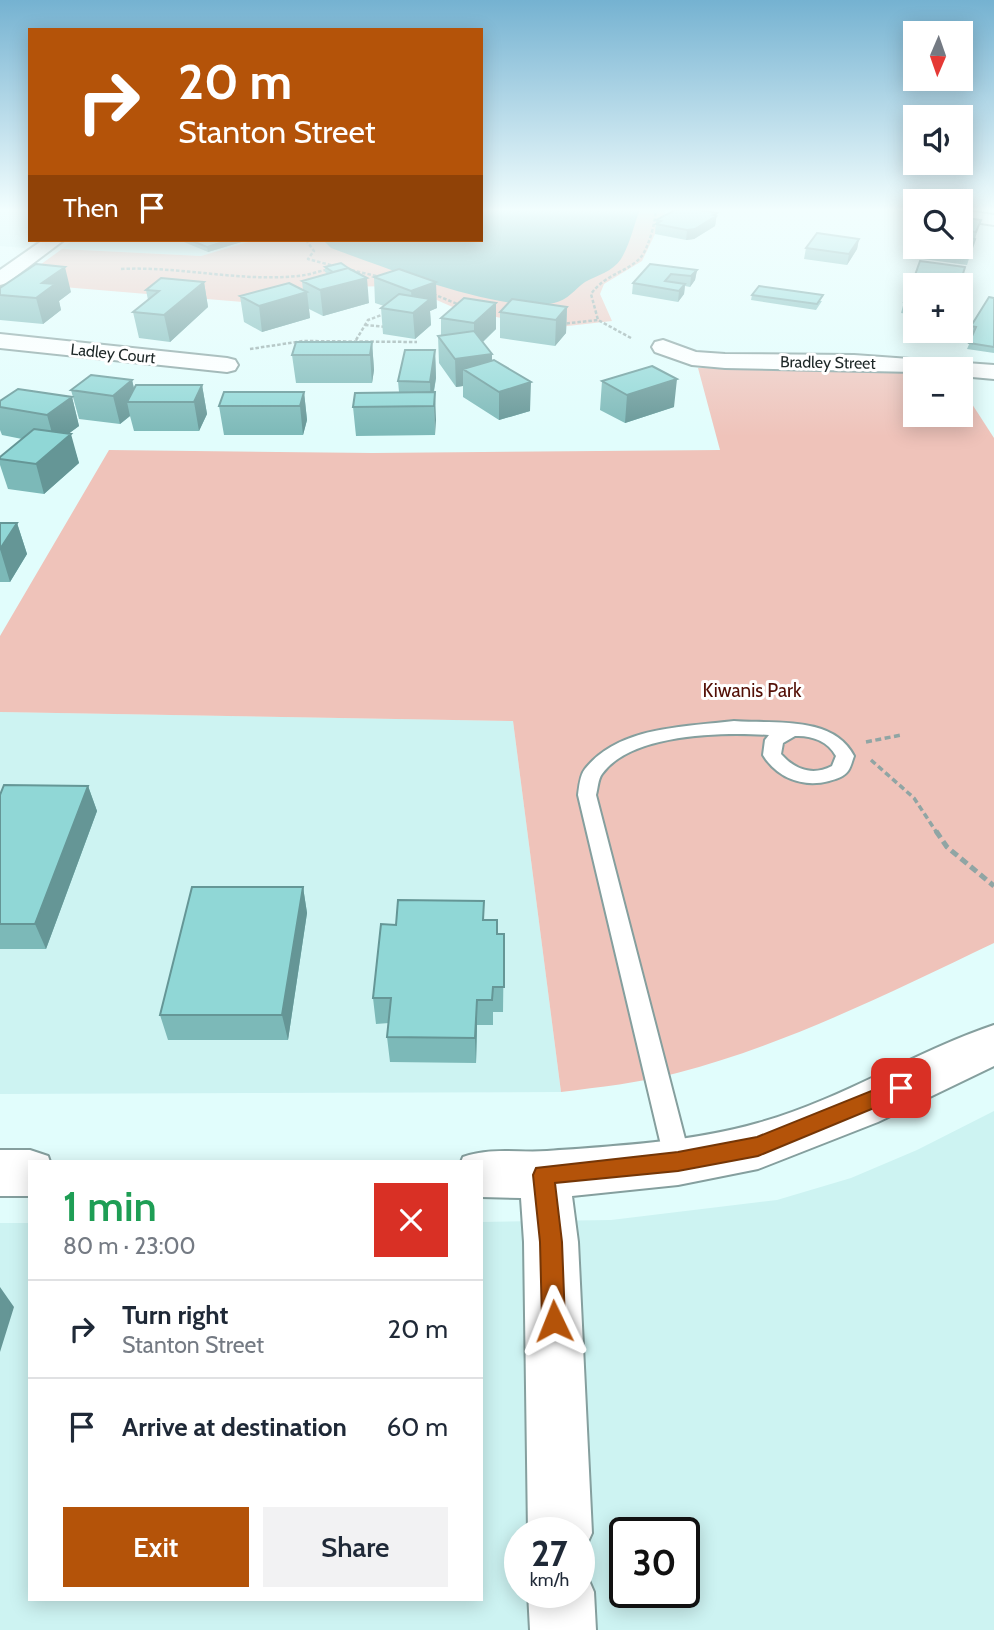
<!DOCTYPE html>
<meta charset="utf-8">
<style>
body{margin:0;font-family:Cabin,sans-serif;background:#f2f2f3;color:#1f2937;height:100vh;display:flex;flex-direction:column;font-size:26px;white-space:nowrap}
*{box-sizing:border-box;margin:0}
p{font-size:23px;color:#747a83}
.icon{flex:none;width:38px;height:38px;fill:none;stroke:currentColor;stroke-width:2;stroke-linecap:round;stroke-linejoin:round}
.map{position:relative;flex:1;overflow:hidden}
.details{position:absolute;left:28px;top:1160px;width:455px;height:441px;display:flex;flex-direction:column;background:#fff;border-radius:0px;box-shadow:0 4px 18px #0003}
.details>*{flex:none}
.hud{position:absolute;left:28px;top:28px;width:455px;height:214px;border-radius:0px;box-shadow:0 4px 18px #0003;background:#b45309;color:#fff;overflow:hidden}
.needle{width:46px;rotate:182deg}
.tools{position:absolute;left:903px;top:21px;display:grid;gap:14px}
.tools a{display:grid;place-items:center;width:70px;height:70px;border-radius:0px;background:#fff;box-shadow:0 4px 18px #0003;font-size:35px}
.speed{position:absolute;left:504px;top:1517px;display:flex;gap:14px;font-size:35px;font-weight:700;text-align:center}
.speed>*{display:grid;place-content:center;width:91px;height:91px;border-radius:50%;background:#fff;box-shadow:0 4px 18px #0003;line-height:1}
.speed small{font-size:18px;font-weight:400}
.speed .limit{border:4px solid #111;border-radius:10px;background:#fff;color:#111}
.pin{position:absolute;display:grid;place-items:center;width:60px;height:60px;color:#fff;margin:-30px;border-radius:14px;box-shadow:0 4px 10px #0006}
.me{position:absolute;width:77px;margin:-38px;rotate:358deg;stroke-linejoin:round;filter:drop-shadow(0 0 5px #0008)}
.turn{display:flex;align-items:center;gap:24px;height:147px;padding:0 35px;font-size:32px}
.turn .icon{width:91px;height:91px;stroke-width:2.5}
.turn b{display:block;font-size:49px;line-height:60px}
.then{display:flex;align-items:center;height:66px;padding:0 35px;background:#0003;gap:14px;font-size:26px}
.round{display:grid;place-items:center;flex:none;width:74px;height:74px;border-radius:0px;background:#f2f2f3}
.head{display:flex;align-items:center;justify-content:space-between;height:119px;padding:0 35px}
h1{font-size:42px;font-weight:600;line-height:52px;color:#1e9e55}
.cta{display:flex;gap:14px;margin-top:auto;padding:14px 35px}
.cta a{flex:1;height:80px;border-radius:0px;background:#b45309;color:#fff;font-size:28px;font-weight:600;line-height:80px;text-align:center}
.cta a+a{background:#f2f2f3;color:#1f2937}
ul{padding:0;list-style:none}
li{display:flex;align-items:center;gap:21px;height:98px;padding:0 35px;border-top:2px solid #e0e1e3}
li div{flex:1}
li b{display:block;font-size:26px}
li em{font-style:normal}
.map>svg:first-child{display:block}
.built{fill:#cdf3f2;fill-rule:evenodd}
.green{fill:#efc3ba}
.water{fill:#69aeae}
.lines{fill:none;stroke-linecap:round;stroke-linejoin:round}
.lane-casing{stroke:#859f9e;stroke-width:4}
.street-casing{stroke:#859f9e;stroke-width:4}
.path-far2{stroke:#90a5a4;stroke-width:2.5;stroke-dasharray:3.5 2;stroke-linecap:butt}
.path-far1{stroke:#90a5a4;stroke-width:3.5;stroke-dasharray:6 3.5;stroke-linecap:butt}
.path{stroke:#90a5a4;stroke-width:5;stroke-dasharray:8 4.5;stroke-linecap:butt}
.lane{fill:#fff;fill-rule:evenodd}
.street{fill:#fff;fill-rule:evenodd}
.wall{fill:#7cb9b8}
.shaded-wall{fill:#659696}
.building{fill:#90d7d6;stroke:#659696;stroke-width:2}
.route{fill:#b45309;stroke:#753606;stroke-width:2}
.labels{text-anchor:middle;stroke-width:6;stroke-linejoin:round;paint-order:stroke}
.far-street-label{font-size:16px;fill:#1d2727;stroke:#fff}
.park-label{font-size:19px;fill:#541007;stroke:#fff}
</style>
<div class="map">
<svg width="994" height="1630" viewBox="0 0 994 1630">
<rect width="100%" height="100%" fill="#e1fdfc"/>
<path class="built" d="M0,209H30V240H36L24,248L0,246Z
M73,240H255L201,256L62,249Z
M0,712L513,721L561,1092L0,1094Z
M994,1111V1630H0V1223H30V1600H481V1222L611,1220L777,1200L851,1178L917,1150ZM520,1533H579V1592H520ZM625,1533H684V1592H625Z"/>
<path class="green" d="M481,209H667L642,261L604,284L600,294L612,321L550,328L457,309L405,286L320,287L243,302L15,283L62,249L201,256L255,240H481Z
M698,368L915,371V415H961V387L994,438V943C891,992 788,1044 677,1073C639,1083 600,1087 561,1092L513,721L0,712V636L109,450L373,453L720,450Z"/>
<path class="water" d="M481,209H640C634,225 630,244 621,259C612,272 598,275 585,282C575,289 568,300 554,303C506,315 380,266 331,248L323,240H481Z"/>
<g class="lines">
<g class="lane-casing">
<path id="lane" d="M734,721C774,724 833,715 854,756C852,761 851,767 848,771C844,777 836,779 829,781C803,788 777,778 763,755L765,740L769,735C724,732 631,733 602,774C598,779 598,788 596,795L691,1162L687,1170L678,1174L669,1170L665,1162L578,795C579,787 580,775 585,769C619,726 685,727 734,721ZM795,736C811,735 828,741 836,756L832,766C813,776 795,770 781,754L783,743Z"/>
</g>
<g class="street-casing">
<path id="street" d="M961,210L994,215V225L961,220Z
M43,240H64L7,283L0,285V270Z
M0,334L227,358L235,360L238,365L235,370L227,372L0,348Z
M663,340L696,352L725,354L854,355L994,365V379L961,376V369H915V372L725,368L692,365L655,352L652,347L655,342Z
M994,1025V1066L878,1122L758,1169L678,1185L572,1196L578,1242L592,1533L582,1555L579,1557V1533H528L524,1242L521,1198L481,1197V1162H461L463,1157C491,1147 518,1153 547,1151C617,1146 691,1142 758,1123C841,1100 914,1052 994,1025Z
M0,1150H30L48,1156L50,1162H30V1196H0Z
M579,1567L584,1569L594,1592L596,1630H530L528,1592H579Z"/>
</g>
<path class="path-far2" d="M306,240L314,251L308,259L334,266
M121,269C180,266 239,282 298,276C309,275 319,271 330,269
M346,269L381,277
M433,294L460,305
M561,324L598,320
M365,325L387,327
M631,338L598,320L591,294C605,274 628,272 641,257C648,249 657,219 655,209
M356,340L368,320L387,313
M250,349L303,341L417,342"/>
<path class="path-far1" d="M866,742L901,735
M871,760L914,798L937,833"/>
<path class="path" d="M936,831L947,847L994,886"/>
<use href="#lane" class="lane"/>
<use href="#street" class="street"/>
</g>
<path class="wall" d="M717,213L715,226L694,239L686,240L655,234L656,220Z
M961,217L978,229L967,265L923,259L926,247H961Z
M859,239L857,249L847,265L804,259L806,248Z
M179,240H248L208,252Z
M341,263L369,303L323,316L309,309L310,318L262,332L244,322L240,296L303,290L302,281L328,274L325,272V267Z
M650,264L697,270L695,280L690,287L685,286L684,294L678,302L632,294L633,283Z
M965,267L960,285H915V315L901,313L904,302L914,278Z
M399,269L437,308L430,311L431,325L415,339L383,334L381,308L384,306L375,303L374,277Z
M204,282L208,307L170,342L139,338L133,312L148,300L146,290Z
M0,288L71,292L59,301L61,310L43,324L0,320Z
M752,295L822,301L816,310L751,300Z
M994,298V353L967,349L974,333L970,332L971,326Z
M496,303V329L483,342L492,354V361L530,411L499,420L463,397V386L456,387L439,363L438,336L441,335V318Z
M567,307L566,333L555,346L500,338V312Z
M372,342L374,370L372,383H296L292,355Z
M435,350L436,378L434,392L435,435L356,436L353,407L399,392L398,381Z
M132,380L134,388L202,385L207,414L199,431H134L130,416L120,424L79,419L71,390Z
M602,381L674,407L625,423L600,410Z
M304,392L307,420L303,435H224L219,406Z
M72,397L79,426L69,433L79,463L44,494L8,489L0,465V457L22,439L2,435L0,430V401Z
M0,523H17L27,554L10,582H0Z
M88,786L97,811L46,949H0V795Z
M303,887L307,913L288,1040H168L160,1015Z
M484,901V920L497,934H504L503,1012H493V1025H477L476,1063L390,1062L387,1037L389,1023L376,1024L373,998L396,925Z"/>
<path class="shaded-wall" d="M717,213L715,226L694,239L686,240L687,230Z
M859,239L857,249L847,265L849,254Z
M230,240H248L208,252L207,247Z
M65,267L71,292L59,301L61,310L43,324L36,298L42,283Z
M697,270L695,280L690,287L691,276Z
M367,278L369,303L323,316L320,290Z
M204,282L208,307L170,342L164,315Z
M436,282L437,308L430,311L431,325L415,339L411,291Z
M685,284L684,294L678,302L679,291Z
M307,292L310,318L262,332L259,306Z
M496,303V329L474,350V323Z
M567,307L566,333L555,346L556,320Z
M372,342L374,370L372,383L370,355Z
M435,350L436,378L431,406L430,382Z
M492,354V382L463,369V386L456,387L455,359Z
M677,379L674,407L625,423L627,395Z
M132,380L137,402H127L130,416L120,424L113,396Z
M531,382L530,411L499,420V392Z
M202,385L207,414L199,431L194,402Z
M304,392L307,420L303,435L300,406Z
M435,392L436,420L435,435L434,406Z
M72,397L79,426L55,444L47,415Z
M71,434L79,463L44,494L36,464Z
M17,523L27,554L10,582L0,549Z
M88,786L97,811L46,949L35,924Z
M303,887L307,913L288,1040L282,1015Z
M477,1000V1025L476,1063L475,1038Z
M0,1287L14,1307L0,1352Z"/>
<path class="building" d="M677,209H693L717,213L713,215L716,216L695,229L687,230L656,224L661,221L656,220Z
M961,217L981,220L976,232L961,230Z
M817,233L859,239L849,254L806,248Z
M961,237L975,239L970,254L925,249L926,247H961Z
M190,240H230L207,247Z
M920,261L965,267L960,284L914,278Z
M341,263L351,270L348,268L333,272L325,267Z
M36,264L65,267L42,283L55,284L36,298L0,295V288Z
M650,264L697,270L691,276L671,274L665,281L685,284L679,291L633,283Z
M348,268L367,278L320,290L302,281Z
M399,269L436,282L411,291L374,277Z
M161,278L204,282L164,315L133,312L159,291L146,290Z
M289,283L307,292L259,306L240,296Z
M911,283L927,285H915V304L904,302Z
M759,286L823,295L817,304L752,295Z
M399,294L430,299L413,313L381,308Z
M989,297L994,298V347L969,343L976,327L971,326Z
M464,298L496,303L474,323L441,318Z
M512,299L567,307L556,320L500,312Z
M474,331L492,354L455,359L438,336Z
M296,342H372L370,355H292Z
M405,350H435L430,382L398,381Z
M494,360L531,382L499,392L463,369Z
M652,366L677,379L627,395L602,381Z
M91,375L132,380L113,396L71,390Z
M136,385H202L194,402H127Z
M18,389L72,397L47,415L0,407V401Z
M224,392H304L300,406H219Z
M435,392L434,406L353,407L355,393Z
M34,429L71,434L36,464L0,459V457Z
M0,523H17L0,549Z
M4,785L88,786L35,924H0V795Z
M192,887H303L282,1015H160Z
M398,900L484,901L483,920H497V934H504V987H493L492,1000H477L475,1038L387,1037L391,998H373L381,924L396,925Z"/>
<linearGradient id="sky" x2="0" y2="1"><stop stop-color="#75b2d1"/><stop offset="0.48" stop-color="#f2fefe"/><stop offset="1" stop-color="#f2fefe" stop-opacity="0"/></linearGradient>
<rect width="994" height="437" fill="url(#sky)"/>
<path class="route" d="M901,1079L908,1082L911,1088L908,1094L758,1156L678,1171L555,1183L562,1242L565,1321L562,1329L554,1333L546,1329L542,1321L540,1242L533,1175L536,1168L678,1152L757,1137Z"/>
<g class="labels">
<g class="far-street-label">
<text transform="translate(113 353) rotate(6)" y="6">Ladley Court</text>
<text transform="translate(828 362) rotate(1)" y="6">Bradley Street</text>
</g>
<g class="park-label">
<text x="752" y="697">Kiwanis Park</text>
</g>
</g>
</svg>
<div class="tools">
<a><svg class="needle" viewBox="-14 -14 28 28"><path d="M0-13l5 13h-10z" fill="#e53935"/><path d="M0 13l5-13h-10z" fill="#747a83"/></svg></a>
<a><svg class="icon" aria-label="sound" viewBox="0 0 24 24"><path d="M4 9h4l5-4v14l-5-4H4zM17 9q2 3 0 6"/></svg></a>
<a><svg class="icon" aria-label="search" viewBox="0 0 24 24"><circle cx="10" cy="10" r="6"/><path d="M15 15l6 6"/></svg></a>
<a>+</a>
<a>−</a>
</div>
<div class="speed"><div>27<small>km/h</small></div><div class="limit">30</div></div>
<div class="pin" style="left:901px;top:1088px;background:#d93025"><svg class="icon" aria-label="arrive" viewBox="0 0 24 24"><path d="M6 21V4h12l-3 4 3 4H6"/></svg></div>
<svg class="me" style="left:554px;top:1321px" viewBox="-20 -20 40 40"><path d="M0-17L14 15 0 8-14 15z" fill="#b45309" stroke="#fff" stroke-width="4"/></svg>
<div class="hud">
<div class="turn"><svg class="icon" aria-label="right" viewBox="0 0 24 24"><path d="M7 20v-9h11M14 6l5 5-5 5"/></svg><div><b>20 m</b>Stanton Street</div></div>
<div class="then">Then<svg class="icon" aria-label="arrive" viewBox="0 0 24 24"><path d="M6 21V4h12l-3 4 3 4H6"/></svg></div>
</div>
<section class="details">
<div class="head"><div><h1>1 min</h1><p>80 m · 23:00</p></div><a class="round" style="background:#d93025;color:#fff"><svg class="icon" aria-label="close" viewBox="0 0 24 24"><path d="M6 6l12 12M18 6L6 18"/></svg></a></div>
<ul>
<li><svg class="icon" aria-label="right" viewBox="0 0 24 24"><path d="M7 20v-9h11M14 6l5 5-5 5"/></svg><div><b>Turn right</b><p>Stanton Street</p></div><em>20 m</em></li>
<li><svg class="icon" aria-label="arrive" viewBox="0 0 24 24"><path d="M6 21V4h12l-3 4 3 4H6"/></svg><div><b>Arrive at destination</b></div><em>60 m</em></li>
</ul>
<div class="cta"><a>Exit</a><a>Share</a></div>
</section>
</div>
